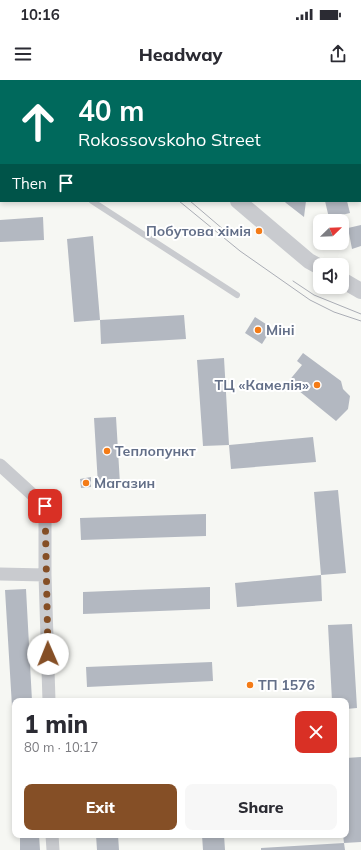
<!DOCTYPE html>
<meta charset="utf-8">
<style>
body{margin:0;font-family:Mulish,sans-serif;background:#f7f7f7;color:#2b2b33;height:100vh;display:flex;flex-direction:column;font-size:15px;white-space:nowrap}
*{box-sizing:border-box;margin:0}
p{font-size:13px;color:#7c7c81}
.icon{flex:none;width:22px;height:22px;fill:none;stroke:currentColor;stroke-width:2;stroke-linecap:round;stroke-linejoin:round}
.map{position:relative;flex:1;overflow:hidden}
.sheet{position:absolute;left:12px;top:618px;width:337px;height:140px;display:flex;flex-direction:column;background:#fff;border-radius:8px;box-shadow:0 2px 6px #0003}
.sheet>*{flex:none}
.top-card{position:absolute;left:0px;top:0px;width:361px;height:122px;box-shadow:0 2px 6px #0003;background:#00695c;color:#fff;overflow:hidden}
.needle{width:26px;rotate:67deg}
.fabs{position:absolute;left:313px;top:134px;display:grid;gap:8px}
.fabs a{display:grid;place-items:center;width:36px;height:36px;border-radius:8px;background:#fff;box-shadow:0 2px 6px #0003;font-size:20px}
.pin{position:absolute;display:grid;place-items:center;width:34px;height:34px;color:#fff;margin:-17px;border-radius:8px;box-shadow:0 2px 6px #0006}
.me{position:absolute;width:44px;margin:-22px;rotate:359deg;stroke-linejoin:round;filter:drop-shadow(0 0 3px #0008)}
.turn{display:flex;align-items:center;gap:14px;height:84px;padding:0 12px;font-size:18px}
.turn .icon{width:52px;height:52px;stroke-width:2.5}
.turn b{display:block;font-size:28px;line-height:34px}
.then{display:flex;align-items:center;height:38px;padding:0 12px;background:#0003;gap:8px;font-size:15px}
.round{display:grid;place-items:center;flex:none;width:42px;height:42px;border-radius:8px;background:#f7f7f7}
.summary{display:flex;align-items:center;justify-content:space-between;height:68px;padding:0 12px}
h1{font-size:24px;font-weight:800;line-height:30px}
.cta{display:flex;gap:8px;margin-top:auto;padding:8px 12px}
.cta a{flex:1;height:46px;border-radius:8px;background:#854f26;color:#fff;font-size:16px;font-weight:800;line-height:46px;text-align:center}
.cta a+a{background:#f7f7f7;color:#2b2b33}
.status{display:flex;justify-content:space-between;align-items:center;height:28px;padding:0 20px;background:#fff;direction:ltr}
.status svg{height:11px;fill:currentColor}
header{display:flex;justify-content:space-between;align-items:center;height:52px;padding:0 12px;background:#fff;font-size:18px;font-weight:800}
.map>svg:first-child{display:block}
.building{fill:#b3b8c1}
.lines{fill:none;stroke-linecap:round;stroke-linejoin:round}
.service{stroke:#c9cbcf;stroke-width:6}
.minor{stroke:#c9cbcf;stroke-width:13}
.tertiary{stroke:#c9cbcf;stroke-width:16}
.tram{stroke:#aaadb5;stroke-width:1}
.route{stroke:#854f26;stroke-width:7;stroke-dasharray:0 12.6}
.poi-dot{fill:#f47b16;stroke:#fff;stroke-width:1.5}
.labels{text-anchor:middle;stroke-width:4;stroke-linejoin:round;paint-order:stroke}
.poi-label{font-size:14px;font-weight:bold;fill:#636f88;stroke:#fff;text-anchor:start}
</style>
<div class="status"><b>10:16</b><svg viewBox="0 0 49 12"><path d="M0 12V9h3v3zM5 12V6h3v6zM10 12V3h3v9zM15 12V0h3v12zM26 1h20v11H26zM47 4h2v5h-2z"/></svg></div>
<header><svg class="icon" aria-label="menu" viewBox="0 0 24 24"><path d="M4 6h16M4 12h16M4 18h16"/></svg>Headway<svg class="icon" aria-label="share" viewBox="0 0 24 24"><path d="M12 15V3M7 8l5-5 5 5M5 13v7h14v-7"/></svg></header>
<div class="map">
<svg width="361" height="770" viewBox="0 0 361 770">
<rect width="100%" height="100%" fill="#f6f7f3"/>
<path class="building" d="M284,121H306L304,137L286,123Z
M325,121H347L350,133L329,138Z
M43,137L44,160L0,162V140Z
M361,145V166L352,169L348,148Z
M93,156L100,240L74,242L67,159Z
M184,235L186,259L101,264L100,240Z
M255,237L272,248L262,264L245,253Z
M303,273L341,301L343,309L350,316L348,329L336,341L288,302L302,285L297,281Z
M224,278L229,365L203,366L197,280Z
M116,337L120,404L98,405L94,338Z
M313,357L316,382L231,389L229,365Z
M91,397V407L81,408L80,399Z
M338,410L346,493L321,495L322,521L237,527L235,503L321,495L314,412Z
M206,434V456L81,460L80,438Z
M210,507V529L83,534V512Z
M26,509L32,621H15V660H14L5,510Z
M352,544L357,628L346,629V621H332L328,545Z
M212,582L213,601L87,607L86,587Z
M361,677V762L344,763L345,770H261V768L344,763L343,755H346V678Z
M20,755H39L40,770H20Z
M96,755H118L119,770H97Z
M202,755H224L225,770H203Z"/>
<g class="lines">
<path class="service" d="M270,0V1
M335,0V1
M360,109L361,113
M92,121L237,215"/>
<path class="minor" d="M0,385L45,426V495L49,621
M0,494L45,495
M52,755L53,770"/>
<path class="tertiary" d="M97,0L98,1
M238,121L309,181L320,187
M342,200L361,211"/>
<path class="tram" d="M41,0L42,1
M53,0L54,1
M179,121L240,171L310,220L334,232L361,241
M190,121L224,150
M293,201L314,215L361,234"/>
</g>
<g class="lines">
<path class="route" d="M45,426L48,574"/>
</g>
<g class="poi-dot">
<circle cx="259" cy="151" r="4"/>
<circle cx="258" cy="250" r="4"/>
<circle cx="317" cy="305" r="4"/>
<circle cx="107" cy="371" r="4"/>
<circle cx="86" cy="403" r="4"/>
<circle cx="250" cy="605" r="4"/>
</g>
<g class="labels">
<g class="poi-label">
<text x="251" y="156" text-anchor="end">Побутова хімія</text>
<text x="266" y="255">Міні</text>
<text x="309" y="310" text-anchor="end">ТЦ «Камелія»</text>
<text x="115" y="376">Теплопункт</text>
<text x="94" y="408">Магазин</text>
<text x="258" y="610">ТП 1576</text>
</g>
</g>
</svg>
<div class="fabs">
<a><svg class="needle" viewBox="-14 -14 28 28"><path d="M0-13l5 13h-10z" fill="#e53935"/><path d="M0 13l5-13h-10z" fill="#7c7c81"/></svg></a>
<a><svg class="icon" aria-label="sound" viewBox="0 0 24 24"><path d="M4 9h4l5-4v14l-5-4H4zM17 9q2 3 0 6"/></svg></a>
</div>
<div class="pin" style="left:45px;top:426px;background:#d93025"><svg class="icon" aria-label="arrive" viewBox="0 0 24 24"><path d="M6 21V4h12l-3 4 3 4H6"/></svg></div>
<svg class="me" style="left:48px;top:574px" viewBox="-20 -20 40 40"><circle r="19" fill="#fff"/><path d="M0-13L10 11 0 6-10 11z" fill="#854f26"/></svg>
<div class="top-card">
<div class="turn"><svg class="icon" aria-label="ahead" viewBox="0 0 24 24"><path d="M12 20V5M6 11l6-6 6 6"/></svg><div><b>40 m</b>Rokossovskoho Street</div></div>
<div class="then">Then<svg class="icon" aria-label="arrive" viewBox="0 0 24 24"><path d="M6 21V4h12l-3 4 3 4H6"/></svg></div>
</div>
<section class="sheet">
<div class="summary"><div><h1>1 min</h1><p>80 m · 10:17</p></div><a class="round" style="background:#d93025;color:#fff"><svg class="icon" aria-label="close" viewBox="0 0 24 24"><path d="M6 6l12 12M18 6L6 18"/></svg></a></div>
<div class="cta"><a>Exit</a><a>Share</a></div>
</section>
</div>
